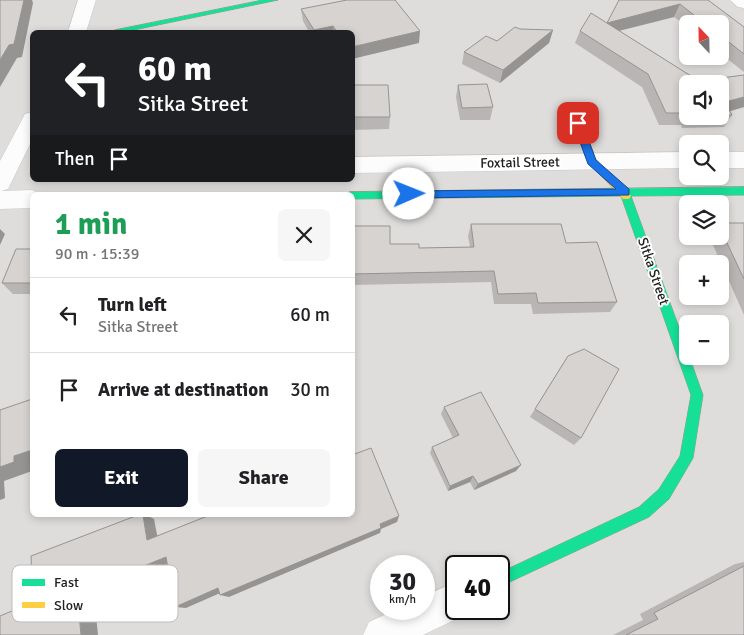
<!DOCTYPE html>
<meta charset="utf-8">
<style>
body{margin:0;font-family:Signika,sans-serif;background:#f6f6f6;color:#202124;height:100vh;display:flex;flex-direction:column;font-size:19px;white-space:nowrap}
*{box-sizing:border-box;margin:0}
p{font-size:16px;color:#757577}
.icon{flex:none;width:28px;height:28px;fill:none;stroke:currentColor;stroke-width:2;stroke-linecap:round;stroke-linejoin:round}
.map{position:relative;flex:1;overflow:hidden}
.sheet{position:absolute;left:30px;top:192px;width:325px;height:325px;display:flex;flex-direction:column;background:#fff;border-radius:8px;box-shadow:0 2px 8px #0003}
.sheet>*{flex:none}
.banner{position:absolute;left:30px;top:30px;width:325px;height:152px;border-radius:8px;box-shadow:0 2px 8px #0003;background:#202124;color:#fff;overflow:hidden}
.needle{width:32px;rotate:338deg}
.tools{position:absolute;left:679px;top:15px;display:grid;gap:10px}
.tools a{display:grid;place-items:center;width:50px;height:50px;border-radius:8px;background:#fff;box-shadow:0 2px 8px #0003;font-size:25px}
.speed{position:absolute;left:370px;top:555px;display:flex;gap:10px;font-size:25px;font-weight:700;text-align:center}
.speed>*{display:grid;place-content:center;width:65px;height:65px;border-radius:50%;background:#fff;box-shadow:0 2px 8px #0003;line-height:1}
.speed small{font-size:12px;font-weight:400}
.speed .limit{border:2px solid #111;border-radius:8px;background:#fff;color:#111}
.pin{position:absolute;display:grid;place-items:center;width:42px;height:42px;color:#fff;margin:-21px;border-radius:10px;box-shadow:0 2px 8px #0006}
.me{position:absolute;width:55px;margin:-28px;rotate:89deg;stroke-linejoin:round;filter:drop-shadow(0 0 4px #0008)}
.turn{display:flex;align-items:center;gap:18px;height:105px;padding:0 25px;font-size:22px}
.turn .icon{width:65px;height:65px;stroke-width:2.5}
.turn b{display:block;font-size:35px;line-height:42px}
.then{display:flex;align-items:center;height:48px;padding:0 25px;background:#0003;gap:10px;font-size:19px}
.round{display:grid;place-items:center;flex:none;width:52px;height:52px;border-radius:8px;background:#f6f6f6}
.summary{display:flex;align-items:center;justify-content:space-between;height:85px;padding:0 25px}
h1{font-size:30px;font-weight:800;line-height:38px;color:#1e9e55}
.action{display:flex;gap:10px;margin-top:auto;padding:10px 25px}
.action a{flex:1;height:58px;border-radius:8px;background:#111827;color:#fff;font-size:20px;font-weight:800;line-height:58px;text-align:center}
.action a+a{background:#f6f6f6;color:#202124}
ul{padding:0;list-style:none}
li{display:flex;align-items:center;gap:15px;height:75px;padding:0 25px;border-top:1px solid #e0e0e0}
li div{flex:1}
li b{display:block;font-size:19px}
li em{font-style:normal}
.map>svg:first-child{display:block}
.residential{fill:#dedddb;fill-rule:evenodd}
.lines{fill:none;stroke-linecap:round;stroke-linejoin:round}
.street-casing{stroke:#c8c7c6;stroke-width:1}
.fast-casing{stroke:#989982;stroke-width:1}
.slow-casing{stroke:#989982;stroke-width:1}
.street{fill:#fdfcfc;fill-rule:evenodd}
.fast{fill:#16e098;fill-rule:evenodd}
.slow{fill:#ffcf43;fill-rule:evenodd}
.wall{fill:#b8b5b4;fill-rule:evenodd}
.shaded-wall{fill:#969492}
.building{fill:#d6d3d1;stroke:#969492}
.route{fill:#1a73e8;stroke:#114b97}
.labels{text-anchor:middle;stroke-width:4;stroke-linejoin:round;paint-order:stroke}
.street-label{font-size:14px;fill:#212121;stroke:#fff}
.key{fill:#fff;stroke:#bcbcbc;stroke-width:1}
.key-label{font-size:14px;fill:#212121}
</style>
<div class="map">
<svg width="744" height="635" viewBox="0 0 744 635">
<rect width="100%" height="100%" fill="#efedea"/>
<path class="residential" d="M0,0H744V635H0ZM688,24H720V56H688ZM32,32H352V180H32ZM688,84H720V116H688ZM688,144H720V176H688ZM32,195H352V515H32ZM688,204H720V236H688ZM688,264H720V296H688ZM688,324H720V356H688ZM381,566H424V609H381ZM456,566H499V609H456Z"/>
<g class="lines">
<g class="street-casing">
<path id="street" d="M78,0H96L86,32H68Z
M730,0H744V8L738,7Z
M32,112V140L8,189L1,191L32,190L42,195H32V208L0,209V161L25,114Z
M688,152V168L352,173V157Z
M720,152H744V168H720Z
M456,582V609H471L469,613L423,635H363L369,622L397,609H424V596Z"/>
</g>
<g class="fast-casing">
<path id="fast" d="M263,0H278L124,32H111L115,30Z
M744,187V195L631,196L688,352V356H689L703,395L693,458L669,499L649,517L499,587V573L639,507L659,489L680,456L691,395L621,196L352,199V195H347L349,192Z"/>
</g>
<g class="slow-casing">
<path id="slow" d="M572,106L576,109L596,159L629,193L631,196L629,199H623L589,163L568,109Z"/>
</g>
<use href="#street" class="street"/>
<use href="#fast" class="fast"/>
<use href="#slow" class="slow"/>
</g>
<path class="wall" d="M618,0H708L744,27V72L720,53V24H688V27L674,17L619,31L699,81L744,75V107L730,111L732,115L724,127L682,128L681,125H659L642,87L575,43L580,31L607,23L619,1ZM688,84H720V116H688Z
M301,9L419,43L352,32H309L303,21Z
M553,30L549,43L500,83L462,64L464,52L497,41Z
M352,85L390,117L389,129L352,130Z
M458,85L493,107L490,120H460L456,97Z
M720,223H744V315L709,236H720Z
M471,224L566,243L617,302L610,312L533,314L531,304H494L491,282L352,285V226L390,244L419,248L470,247L468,236Z
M32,249V294H13L2,283Z
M568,356L581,438L574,445L530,417L562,365Z
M444,407L516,471L474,490L470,482L448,491L430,453L432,447L453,438L441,414Z
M744,562V635H613L643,620L640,614L735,564Z"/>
<path class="shaded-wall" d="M24,0H32L33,3L22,57L17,58L0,87V60Z
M680,4L674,17L602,35L607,23Z
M333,26L334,32H314V30Z
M553,30L549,43L500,83L503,70Z
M420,31L419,43L352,59V47Z
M744,97V107L720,114L725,102Z
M0,229L5,234L0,245Z
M32,450V471L4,481L5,498L0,500V467L14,456Z
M521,465L516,471L474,490L478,484Z
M473,476L470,482L448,491L450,486Z
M143,515H146L154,519L159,545L147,540Z
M399,516L397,522L381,529L380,533L229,597L220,595Z
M166,557L177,560L94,595L98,635H81L77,593Z
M218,588L227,590L186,608L175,607Z"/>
<path class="building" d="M0,0H24L14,44L9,45L0,60Z
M347,0H395L420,31L352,47V32H337L333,26L314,30L301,9Z
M619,0H708L744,27V54L720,35V24H705L680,4L607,23Z
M591,13L699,81L744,75V97L725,102L732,115L720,116V84H688V113H666L648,74L580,31Z
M515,27L520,29L553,30L503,70L464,52L486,36L497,41Z
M487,84L493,107L462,108L458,85Z
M352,85H388L390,117H352Z
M720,223H744V279L720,228Z
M471,224H561L566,243L597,242L617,302L538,303L536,293L498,294L494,271L352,274V226H390V244H419V248L474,247Z
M16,249H32V283H2Z
M584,349L619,369L581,438L535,409L568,356Z
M481,392L521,465L478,484L473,476L450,486L432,447L459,435L444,407Z
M32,399V450L14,456V462L0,467V410Z
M371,448L399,516L380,524L381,528L220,595L218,588L175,607L166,557L77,593L81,635H0V616L33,602L31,556L138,515H143L147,540L210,515H352V455Z
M744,566V635H626L658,619L654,613Z"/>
<path class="route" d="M578,120L582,123L596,160L629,189V195L409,198L405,194L409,191L616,189L588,164L573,123Z"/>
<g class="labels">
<g class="street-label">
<text transform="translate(520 162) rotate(-1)" y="5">Foxtail Street</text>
<text transform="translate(654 271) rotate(71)" y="5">Sitka Street</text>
</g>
</g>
<rect x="12" y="565" width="166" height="57" rx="8" class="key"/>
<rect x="22" y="579" width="23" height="7" fill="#16e098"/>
<rect x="22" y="602" width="23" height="6" fill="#ffcf43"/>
<g class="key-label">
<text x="54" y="587">Fast</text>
<text x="54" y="610">Slow</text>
</g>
</svg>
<div class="tools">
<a><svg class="needle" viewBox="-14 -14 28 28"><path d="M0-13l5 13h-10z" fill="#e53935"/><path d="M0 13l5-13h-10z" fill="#757577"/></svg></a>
<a><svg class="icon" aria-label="sound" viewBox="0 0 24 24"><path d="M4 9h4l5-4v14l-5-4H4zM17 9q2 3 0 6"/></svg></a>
<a><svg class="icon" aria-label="search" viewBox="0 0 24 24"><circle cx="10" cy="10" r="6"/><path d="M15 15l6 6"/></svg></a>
<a><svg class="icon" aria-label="layers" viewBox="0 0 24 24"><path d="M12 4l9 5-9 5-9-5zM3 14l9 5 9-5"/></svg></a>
<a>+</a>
<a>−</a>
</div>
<div class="speed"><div>30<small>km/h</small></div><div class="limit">40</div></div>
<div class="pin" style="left:578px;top:123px;background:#d93025"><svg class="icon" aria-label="arrive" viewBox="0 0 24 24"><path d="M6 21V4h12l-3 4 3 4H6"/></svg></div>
<svg class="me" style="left:409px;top:194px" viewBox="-20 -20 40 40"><circle r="19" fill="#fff"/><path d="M0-13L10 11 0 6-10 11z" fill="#1a73e8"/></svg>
<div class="banner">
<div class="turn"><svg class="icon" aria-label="left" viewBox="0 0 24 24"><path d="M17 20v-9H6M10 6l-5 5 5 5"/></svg><div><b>60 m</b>Sitka Street</div></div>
<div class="then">Then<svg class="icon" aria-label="arrive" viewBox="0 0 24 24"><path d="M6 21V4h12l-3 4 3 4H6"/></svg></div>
</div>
<section class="sheet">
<div class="summary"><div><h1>1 min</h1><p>90 m · 15:39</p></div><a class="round"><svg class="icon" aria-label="close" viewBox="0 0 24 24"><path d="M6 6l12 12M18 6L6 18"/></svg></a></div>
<ul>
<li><svg class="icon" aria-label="left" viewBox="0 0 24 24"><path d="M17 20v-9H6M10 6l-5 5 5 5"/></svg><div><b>Turn left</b><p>Sitka Street</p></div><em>60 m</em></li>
<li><svg class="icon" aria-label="arrive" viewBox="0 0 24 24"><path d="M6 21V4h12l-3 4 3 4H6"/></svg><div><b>Arrive at destination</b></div><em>30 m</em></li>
</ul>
<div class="action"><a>Exit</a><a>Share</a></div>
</section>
</div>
